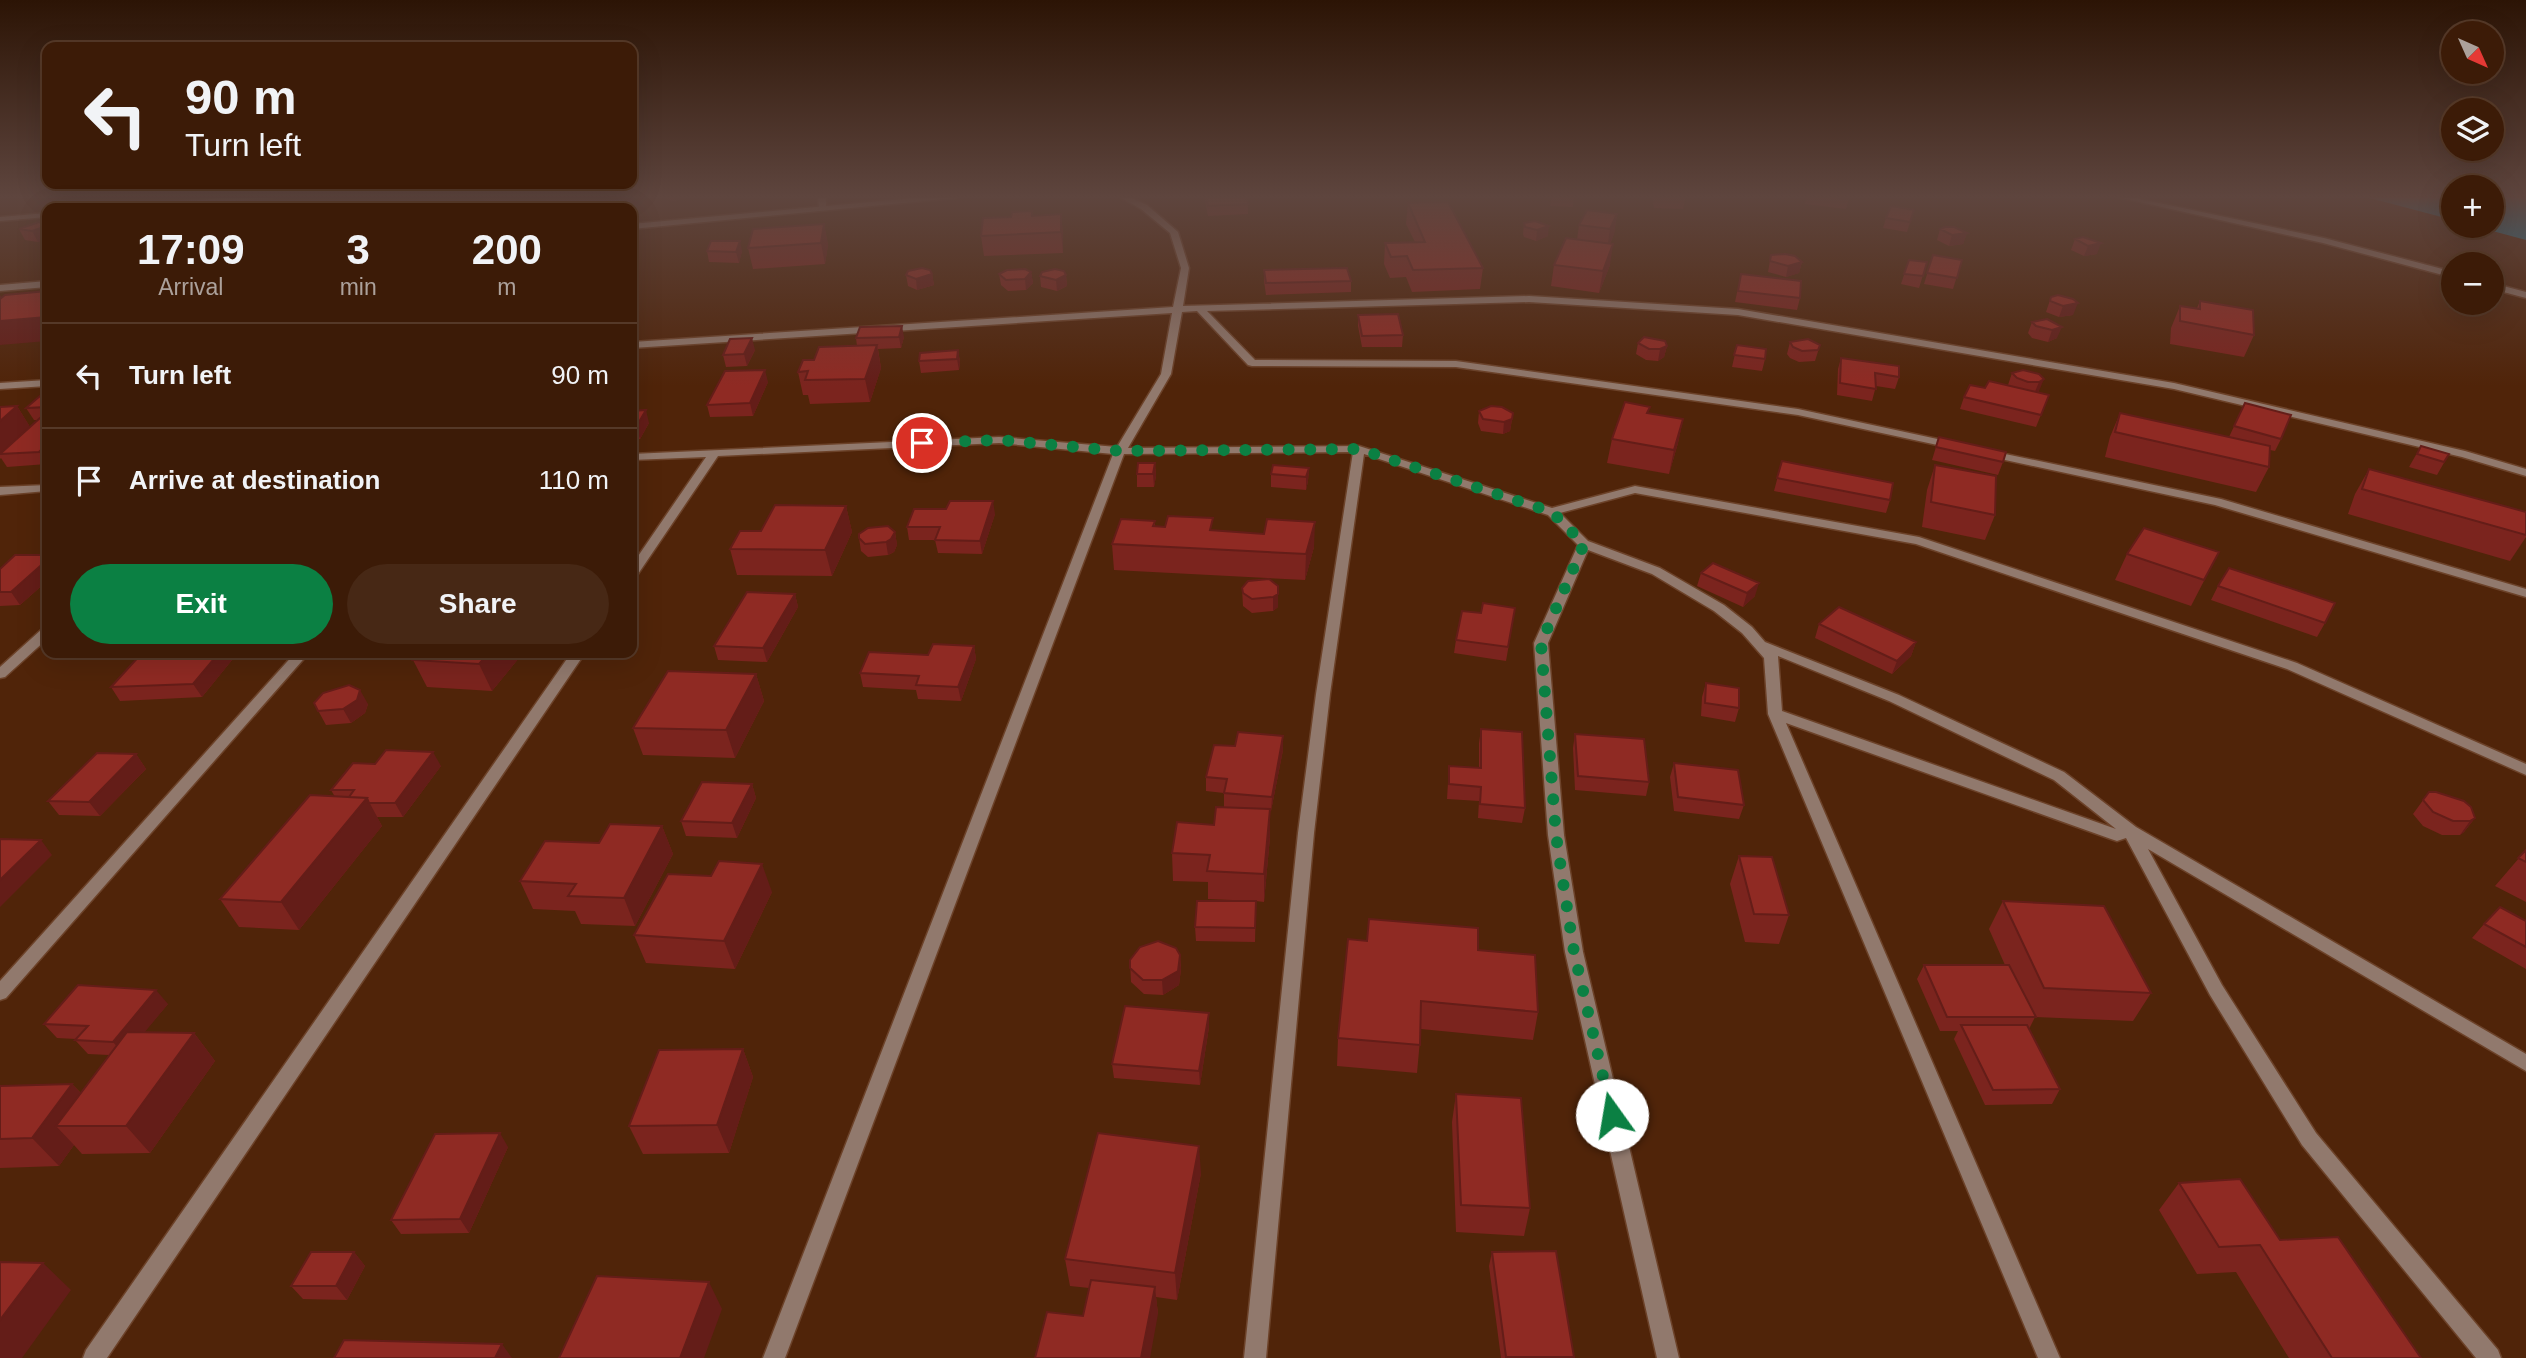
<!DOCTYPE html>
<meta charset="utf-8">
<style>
body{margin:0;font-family:Helvetica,sans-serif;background:#472815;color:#f1f3f6;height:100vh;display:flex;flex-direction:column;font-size:26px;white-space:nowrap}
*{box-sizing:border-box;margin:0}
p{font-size:23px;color:#aca19b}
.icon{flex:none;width:38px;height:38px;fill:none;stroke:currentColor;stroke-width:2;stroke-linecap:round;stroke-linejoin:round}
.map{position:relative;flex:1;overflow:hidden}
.details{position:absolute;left:42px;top:203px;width:595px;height:455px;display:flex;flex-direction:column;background:#3c1b07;border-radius:14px;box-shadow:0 7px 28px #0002,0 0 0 2px #553928}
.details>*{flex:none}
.top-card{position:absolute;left:42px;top:42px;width:595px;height:147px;border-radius:14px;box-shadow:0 7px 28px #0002,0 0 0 2px #553928;background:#3c1b07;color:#f1f3f6;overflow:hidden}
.needle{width:46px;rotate:135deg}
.fabs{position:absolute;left:2441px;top:21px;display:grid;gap:14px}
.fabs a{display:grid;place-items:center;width:63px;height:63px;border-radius:50%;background:#3c1b07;box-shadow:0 7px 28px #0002,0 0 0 2px #553928;font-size:35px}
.pin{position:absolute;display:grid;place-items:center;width:60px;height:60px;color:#fff;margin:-30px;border:4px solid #fff;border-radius:50%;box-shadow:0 2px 7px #0007}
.me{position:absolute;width:77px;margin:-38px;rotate:347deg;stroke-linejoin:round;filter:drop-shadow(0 0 5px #0008)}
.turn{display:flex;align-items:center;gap:24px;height:147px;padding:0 28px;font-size:32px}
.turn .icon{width:91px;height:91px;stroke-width:2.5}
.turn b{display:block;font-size:49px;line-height:60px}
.eta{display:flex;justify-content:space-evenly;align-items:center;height:119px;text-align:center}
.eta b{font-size:42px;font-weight:700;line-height:49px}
.primary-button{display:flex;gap:14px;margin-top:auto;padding:14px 28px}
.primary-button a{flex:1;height:80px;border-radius:42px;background:#0b8043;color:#fff;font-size:28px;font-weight:700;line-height:80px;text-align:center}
.primary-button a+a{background:#472815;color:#f1f3f6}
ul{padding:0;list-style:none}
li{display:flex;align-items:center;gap:21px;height:105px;padding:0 28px;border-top:2px solid #553928}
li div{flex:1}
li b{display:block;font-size:26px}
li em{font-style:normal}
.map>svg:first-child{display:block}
.water{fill:#0f85ac}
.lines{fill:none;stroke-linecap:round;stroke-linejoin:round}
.minor-casing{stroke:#6c4229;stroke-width:3}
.tertiary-casing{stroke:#6c4229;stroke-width:3}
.minor{fill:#91796d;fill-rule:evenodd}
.tertiary{fill:#91796d;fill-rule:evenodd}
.wall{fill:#7b241e}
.shaded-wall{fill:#641d18}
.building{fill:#8f2a23;stroke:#641d18;stroke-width:2}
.route{stroke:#0b8043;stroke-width:12;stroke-dasharray:0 21.6}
</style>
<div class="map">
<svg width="2526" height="1358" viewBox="0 0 2526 1358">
<rect width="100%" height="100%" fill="#502409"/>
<path class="water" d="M2362,196H2453V220Z
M2492,196H2526V240L2474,226H2492Z"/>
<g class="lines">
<g class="minor-casing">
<path id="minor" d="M247,196H275L271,198L152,208H121L125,206Z
M818,196H826V210L819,208Z
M1118,196H1127L1147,205L1178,232L1189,268L1183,306L1529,296L1738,309L2174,383L2465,451L2526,469V476L2462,457L2174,389L1738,315L1529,302L1207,311L1255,360L1456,361L1798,409L1956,443L1962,446L1956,449L1798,415L1456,367L1252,366L1248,365L1197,311L1182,312L1171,374L1128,448L1359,446L1552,508L1635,486L1919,537L2297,663L2526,764V775L2287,669L1916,544L1635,493L1560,513L1588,541L1660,568L1724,605L1752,627L1765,642L1899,695L2064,772L2136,827L2526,1054V1071L2148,849L2222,985L2316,1133L2498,1350L2501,1358H2476L2302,1145L2210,995L2126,838L2117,841L2111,839L1786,723L2060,1358H2038L1768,714L1764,658L1742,633L1714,611L1652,574L1588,550L1548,643L1564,835L1583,952L1679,1358H1657L1565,952L1548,835L1534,643L1578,545L1548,515L1364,454L1330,694L1314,833L1266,1358H1244L1298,833L1316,694L1353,452L1124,454L785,1358H763L1113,454L999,443L718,456L636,577L632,578V565L706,457L632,460V454L999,437L1117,447L1161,374L1172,313L632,348V342L1173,307L1181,268L1170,233L1141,209ZM1778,656L1889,701L2054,780L2116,829L1782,711Z
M47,213V217L0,221V217Z
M47,380V386L0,389V383Z
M1986,450L2221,499L2526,589V597L2215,505L1982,455L1980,453Z
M47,485V491L0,495V487Z
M47,628V639L5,677L0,678V667L42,629Z
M295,653H309L6,998L0,1000V981Z
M571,653H585L107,1358H83L86,1350Z"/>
</g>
<g class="tertiary-casing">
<path id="tertiary" d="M935,196H959L955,198L632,229V224Z
M2113,196H2126L2324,238L2454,272V278L2323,243Z
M47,281V287L0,291V285Z
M2492,283L2526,292V298L2492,289Z"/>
</g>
<use href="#minor" class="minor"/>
<use href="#tertiary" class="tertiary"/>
</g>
<path class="wall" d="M482,196H511L512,199L503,204H485Z
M665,196H690L674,201L666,199Z
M1204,196H1246L1248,204V214L1208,216Z
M1552,196H1574L1573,207L1550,206Z
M1652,196H1686L1683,209L1654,208Z
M1807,196H1850L1846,209L1805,204Z
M1408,203L1483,268L1480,289L1412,292L1406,277L1390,278L1384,264L1385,243L1415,242L1406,224Z
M1914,210L1907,232L1883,228L1886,218Z
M1032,211V216L1061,214L1063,235V253L984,256L981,236L1011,217Z
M1617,214L1614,234L1610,244V265L1599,293L1551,286L1554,265L1577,240L1579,225Z
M1524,223L1548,236L1536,241L1524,237L1523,234Z
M47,224V238L38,242L25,240L19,229Z
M824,224L828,245L825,264L753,269L748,248Z
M1940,229L1967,233L1963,244L1949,246L1937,240Z
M2083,237L2097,254L2084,256L2071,250L2075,239Z
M707,251H742L739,263L709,262Z
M1771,255L1802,262L1799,273L1786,277L1768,272Z
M1933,255L1962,260L1953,289L1924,284Z
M1909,260L1927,262L1919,288L1901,284Z
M1264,270L1351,281V292L1266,295L1264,281Z
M1031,272L1033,283L1026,290L1008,291L1001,285L999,274Z
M932,274L934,285L917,290L908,286L906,275Z
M1741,274L1800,298L1797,310L1735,302Z
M1066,275L1067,286L1057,291L1041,287L1040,276Z
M2051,297L2073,315L2059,317L2046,312Z
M2200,301L2254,335L2244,357L2170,344L2171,328L2180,306L2197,308Z
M1358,315L1403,335L1402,347H1362L1358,326Z
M2047,319L2057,338L2048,342L2032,338L2028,333L2032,322Z
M860,327L904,337L901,348L878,349L881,368L870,402L810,404L808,395H803L798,372L814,360L857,346L856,338Z
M1790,342L1820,345L1815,361L1799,362L1790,358L1787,354Z
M1638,343L1667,346L1664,357L1658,361L1646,360L1636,354Z
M1737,345L1765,359L1762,371L1732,367Z
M755,350L747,366L726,367L723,355Z
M958,350L960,362L959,370L921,373L919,361Z
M1841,358L1899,377L1895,389L1876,386L1872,401L1837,395L1838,369Z
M2012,373L2039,374V391L2038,392L2049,395L2036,427L1960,409L1964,397L2008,385Z
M768,382L753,416L710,417L707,405Z
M47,390V464L7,467L1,458L0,459V407L17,406L30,427L38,420H34L26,408Z
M2245,403L2281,439L2275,451L2270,450L2269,467L2256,492L2105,457L2110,437L2120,413L2229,437Z
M632,411L649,423L640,439L632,440Z
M1479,411L1513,413L1510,431L1503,434L1481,431L1478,423Z
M1648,413L1683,419L1678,443L1669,474L1607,463L1612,439Z
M1939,437L2003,462L1998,475L1932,460Z
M2421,446L2449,454L2437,475L2409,467Z
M1782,461L1890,500L1886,513L1774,491Z
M1155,463L1156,476L1154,487H1137V474Z
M1935,465L1995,515L1985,540L1922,527L1927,490Z
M1309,468L1308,481L1306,490L1271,487V474Z
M2369,469L2526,512V537L2510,561L2348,514L2355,494Z
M846,506L852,532L832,576L737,575L730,549L761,531Z
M995,514L982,554L938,553L935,540H909L907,527Z
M1155,521V527L1214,531L1314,547L1305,580L1114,570L1112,544Z
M895,532L897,545L894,552L888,555L868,557L861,551L859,538Z
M2219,552L2191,606L2115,580L2127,554Z
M47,555V581L20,605L0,606V569Z
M1701,573L1755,596L1743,607L1697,586Z
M1269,579L1278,607L1273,611L1252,613L1243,606L1242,588Z
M2218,586L2325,623L2317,637L2211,600Z
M795,594L798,607L767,662L718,660L714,646Z
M1513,621L1506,661L1454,653L1456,640Z
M1819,624L1916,642L1911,656L1892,674L1815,638Z
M974,646L976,659L961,701L918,699L916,690L863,687L860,673L928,655Z
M142,653H227L232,660L202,697L120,701L111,687Z
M523,653L492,691L427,687L413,660Z
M756,674L764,701L735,758L643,755L633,728Z
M1706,683L1739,708L1735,722L1701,716L1702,697Z
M314,703L368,704L365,713L351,723L326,725Z
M1481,729L1525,808L1522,823L1478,818L1479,801L1447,799L1449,766L1479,768V743Z
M1575,734L1649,782L1646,796L1575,790L1573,748Z
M1283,736V750L1271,811H1270V837L1264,902L1256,901L1255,942L1196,941L1195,927L1256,901L1208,899V882L1173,881L1172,853L1214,825L1224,807V793L1206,791V777L1235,746Z
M136,754L146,769L100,816L59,815L48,801Z
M1674,763L1744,805L1739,819L1674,811L1670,777Z
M441,766L403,817H377L382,826L299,930L239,927L220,899L335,797L331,790Z
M752,784L756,798L737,838L686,836L681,821Z
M2429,792L2475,818L2464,832L2460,835H2442L2423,826L2413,814Z
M662,826L673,854L635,926L581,924L575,911L533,909L520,881L599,843Z
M2526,850V902L2495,886Z
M1739,856L1789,915L1779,944L1745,942L1730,884Z
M772,892L735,969L646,963L634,935Z
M2003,901L2151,993L2133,1021L2035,1017L2029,1029L2060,1089L2052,1104L1985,1105L1954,1039L1958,1031H1940L1917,979L1924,965H2005L1989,929Z
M2526,921V969L2472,938L2484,924Z
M1478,950L1538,1012L1533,1040L1421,1029L1417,1073L1337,1066L1338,1038Z
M1180,955L1181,969L1179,985L1163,995L1144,994L1131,982L1130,960Z
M168,1004L144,1032L194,1033L215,1061L150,1153L82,1154L74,1145L59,1166L0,1168V1086L72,1084L81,1093L109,1055L88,1054L75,1040L76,1039L57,1038L44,1024Z
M1209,1013V1027L1200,1085L1114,1078L1112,1064Z
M743,1049L753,1077L729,1153L643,1154L629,1126Z
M1456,1094L1530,1208L1524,1236L1456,1232L1452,1122Z
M508,1147L469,1233L401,1234L391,1220Z
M1201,1173L1177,1300L1156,1297L1158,1314L1083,1316L1089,1288L1070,1286L1065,1259Z
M2179,1183L2421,1358H2289L2236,1272L2197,1274L2159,1210Z
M354,1252L365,1266L347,1300L303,1299L291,1286Z
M1492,1252L1574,1357V1358H1501L1489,1266Z"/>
<path class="shaded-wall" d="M500,196H511L512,199L503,204Z
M544,196H635L633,202L560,208H548Z
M673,196H690L674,201Z
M1061,214L1063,235V253L1061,232Z
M1617,214L1614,234L1607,250L1610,229Z
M824,224L828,245L825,264L821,243Z
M47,226V238L38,242L32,231Z
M1549,226L1548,236L1536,241L1537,230Z
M1967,233L1963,244L1949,246L1952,235Z
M740,241L742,251L739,263L736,252Z
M2101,243L2097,254L2084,256L2088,246Z
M1613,244L1610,265L1599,293L1603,271Z
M1802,262L1799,273L1786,277L1788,266Z
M1031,272L1033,283L1026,290L1025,279Z
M932,274L934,285L917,290L916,279Z
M1066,275L1067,286L1057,291L1056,280Z
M0,295L12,314L47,317V341L0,345Z
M2078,303L2073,315L2059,317L2063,306Z
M902,326L904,337L901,348L899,337Z
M2062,327L2057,338L2048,342L2052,330Z
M752,338L755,350L747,366L744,354Z
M877,345L881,368L870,402L865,379Z
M1667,346L1664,357L1658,361L1660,349Z
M958,350L960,362L959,370L957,359Z
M765,370L768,382L753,416L750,403Z
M2044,379L2039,391L2034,394L2039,382Z
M17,406L32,430L0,454V421Z
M646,410L649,423L640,439L636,427Z
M1513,413L1510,431L1503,434L1504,422Z
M1683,419L1678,443L1669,474L1674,450Z
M47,444V464L39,452Z
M1155,463L1156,476L1154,487L1153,474Z
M1309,468L1308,481L1306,490V477Z
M993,501L995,514L982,554L980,541Z
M846,506L852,532L832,576L825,550Z
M1315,522L1314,547L1305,580L1306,554Z
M895,532L897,545L894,552L888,555L886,542Z
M47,560V581L20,605L11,592Z
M1759,583L1755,596L1743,607L1747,593Z
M1278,586V607L1273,611V597Z
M795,594L798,607L767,662L763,648Z
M1916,642L1911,656L1892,674L1897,661Z
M974,646L976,659L961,701L958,687Z
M219,653H227L232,660L202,697L193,684Z
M489,653H523L492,691L479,664Z
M756,674L764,701L735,758L726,730Z
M360,690L368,704L365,713L351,723L343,709Z
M1283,736V750L1271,811L1272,797Z
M433,752L441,766L403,817L395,803Z
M136,754L146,769L100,816L89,802Z
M752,784L756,798L737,838L732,823Z
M367,798L382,826L299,930L281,902Z
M1270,809V837L1264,902V874Z
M2475,818L2464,832L2460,835L2470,821Z
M662,826L673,854L635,926L624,898Z
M41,840L52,855L0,907V880Z
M762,864L772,892L735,969L724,941Z
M1180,955L1181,969L1179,985L1163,995L1162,980Z
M156,990L168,1004L125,1056L113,1042Z
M1209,1013V1027L1200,1085L1199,1071Z
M194,1033L215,1061L150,1153L126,1126Z
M743,1049L753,1077L729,1153L717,1125Z
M72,1084L97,1111L56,1126L74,1145L59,1166L32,1138Z
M500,1133L508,1147L469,1233L460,1219Z
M1199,1146L1201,1173L1177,1300L1175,1273Z
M354,1252L365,1266L347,1300L336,1286Z
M43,1263L71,1290L22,1358H0V1320Z
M709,1282L722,1309L704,1358H680Z
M1155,1287L1158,1314L1150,1358H1141Z
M502,1344L512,1358H495Z"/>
<path class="building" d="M1206,196H1246L1248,204L1208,206Z
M1823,196H1850L1849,199Z
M1448,202L1483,268L1413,270L1407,256L1391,257L1385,243L1425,242L1408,203Z
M1891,206L1914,210L1910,222L1886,218Z
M1587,210L1617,214L1610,229L1579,225Z
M1032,211V216L1061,214V232L981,236L983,218L1011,217L1012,212Z
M1535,221L1549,226L1537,230L1525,227L1524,223Z
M39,222L47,224V226L32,231L19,229Z
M824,224L821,243L748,248L753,229Z
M1945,227H1954L1967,233L1952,235L1940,229Z
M2083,237L2101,243L2088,246L2075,239Z
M1566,238L1613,244L1603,271L1554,265Z
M711,241H740L736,252L707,251Z
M1785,254L1795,256L1802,262L1788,266L1770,261L1771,255Z
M1933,255L1962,260L1957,278L1927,273Z
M1909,260L1927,262L1923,276L1904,274Z
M922,268L930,270L932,274L916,279L906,275L908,271Z
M1347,268L1351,281L1266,283L1264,270Z
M1025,269L1031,272L1025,279L1006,280L999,274L1007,270Z
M1055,269L1064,271L1066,275L1056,280L1040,276L1042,272Z
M1741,274L1801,281L1800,298L1738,291Z
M47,291V317L0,321V299L5,295Z
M2058,295L2073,299L2078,303L2063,306L2050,301L2051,297Z
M2200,301L2253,310L2254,335L2180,321V306L2200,309Z
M1398,314L1403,335L1362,336L1358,315Z
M2047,319L2062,327L2052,330L2036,326L2032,322Z
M902,326L899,337L856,338L860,327Z
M1644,337L1665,341L1667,346L1660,349H1649L1638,343Z
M752,338L744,354L723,355L730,339Z
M1808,339L1820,345L1818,350L1802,351L1793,347L1790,342Z
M877,345L865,379L805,380L808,371L798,372L803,360H814L819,347Z
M1737,345L1766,349L1765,359L1734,355Z
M958,350L957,359L919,361L920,353Z
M1841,358L1899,366V377L1875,373L1876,389L1840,383Z
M765,370L750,403L707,405L725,371Z
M2023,370L2039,374L2044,379L2039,382H2028L2017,378L2012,373Z
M1989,381L2049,395L2041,415L1964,397L1970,385L1985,388Z
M47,390V407L26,408Z
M1625,402L1650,407L1647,413L1683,419L1674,450L1612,439Z
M2245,403L2291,415L2281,439L2234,426Z
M17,406L0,421V407Z
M1491,406L1502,407L1513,413L1512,419L1504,422L1483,419L1479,411Z
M646,410L636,427H632V411Z
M2120,413L2270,446L2269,467L2115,432Z
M47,417V444L39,452L0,454L40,418Z
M1939,437L2006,452L2003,462L1936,447Z
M2421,446L2449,454L2444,462L2417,454Z
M1782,461L1893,483L1890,500L1777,478Z
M1138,463H1155L1153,474H1137Z
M1273,465L1309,468L1306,477L1271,474Z
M1935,465L1996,476L1995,515L1931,502Z
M2369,469L2526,512V535L2362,489Z
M950,501H993L980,541L935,540L940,527H907L914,509H946Z
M775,505L846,506L825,550L730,549L740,531H761Z
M1168,516L1213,518L1210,530L1264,534L1267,519L1315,522L1306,554L1112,544L1121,519L1155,521L1153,526L1165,527Z
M888,526L895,532L891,539L886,542L865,544L859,538V534L868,528Z
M2144,528L2219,552L2204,580L2127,554Z
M15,555H47V560L11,592H0V569Z
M1713,563L1759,583L1747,593L1701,573Z
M2229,568L2335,603L2325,623L2218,586Z
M1269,579L1278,586V594L1273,597L1252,599L1243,593L1242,588L1248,581Z
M747,592L795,594L763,648L714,646Z
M1483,603L1515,608L1508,647L1456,640L1462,611L1481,613Z
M1839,607L1916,642L1897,661L1819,624Z
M933,644L974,646L958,687L916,685L919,676L860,673L869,652L928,655Z
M142,653H219L193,684L111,687Z
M420,653H489L479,664L413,660Z
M668,671L756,674L726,730L633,728Z
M1706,683L1739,688V708L1705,703Z
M349,685L360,690L357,700L343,709L318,711L314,703L323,693Z
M1481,729L1522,732L1525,808L1480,804L1481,787L1449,784V766L1481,768Z
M1238,732L1283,736L1272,797L1224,793L1227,779L1206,777L1214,745L1235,746Z
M1575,734L1644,739L1649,782L1578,776Z
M386,750L433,752L395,803H369L367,798L349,797L354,790H331L353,763L375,764Z
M97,753L136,754L89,802L48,801Z
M1674,763L1738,770L1744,805L1678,797Z
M702,782L752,784L732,823L681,821Z
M2429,792H2436L2464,801L2471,807L2475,818L2470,821H2453L2433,812L2423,800Z
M310,795L367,798L281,902L220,899Z
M1216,807L1270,809L1264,874L1207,871L1210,855L1172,853L1177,822L1214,825Z
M610,824L662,826L624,898L568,896L576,884L520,881L545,841L599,843Z
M0,839L41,840L0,880Z
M2526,850V862L2518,858Z
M1739,856L1772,857L1789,915L1754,914Z
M719,861L762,864L724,941L634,935L668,874L711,876Z
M1197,901H1256L1255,928L1195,927Z
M2003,901L2104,906L2151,993L2044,988Z
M2500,907L2526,921V947L2484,924Z
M1369,919L1478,928V950L1535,955L1538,1012L1421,1001L1420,1045L1338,1038L1348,939L1367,941Z
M1158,941L1176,948L1180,955L1178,971L1162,980H1143L1130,968V960L1140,947Z
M1924,965H2009L2036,1017H1947Z
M78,985L156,990L113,1042L75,1040L88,1026L44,1024Z
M1125,1006L1209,1013L1199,1071L1112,1064Z
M1961,1025H2027L2060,1089L1993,1090Z
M127,1032L194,1033L126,1126H56Z
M743,1049L717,1125L629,1126L659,1050Z
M72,1084L32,1138L0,1139V1086Z
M1456,1094L1521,1098L1530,1208L1461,1205Z
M500,1133L460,1219L391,1220L435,1134Z
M1098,1133L1199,1146L1175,1273L1065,1259Z
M2240,1179L2280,1240L2338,1237L2421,1358H2332L2260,1245L2219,1247L2179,1183Z
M1556,1251L1574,1357H1506L1492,1252Z
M311,1252H354L336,1286H291Z
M0,1262L43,1263L0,1320Z
M597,1276L709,1282L680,1358H559Z
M1091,1280L1155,1287L1141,1358H1035L1047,1312L1083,1316Z
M344,1340L502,1344L495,1358H334Z"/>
<linearGradient id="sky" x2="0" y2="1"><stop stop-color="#2c1405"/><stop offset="0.51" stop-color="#5e453e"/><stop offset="1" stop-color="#5e453e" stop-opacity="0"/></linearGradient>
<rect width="2526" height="386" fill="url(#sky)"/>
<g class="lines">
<path class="route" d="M922,443L999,440L1120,451L1359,449L1552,512L1584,544L1541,643L1556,835L1563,882L1574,952L1612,1115"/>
</g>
</svg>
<div class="fabs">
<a><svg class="needle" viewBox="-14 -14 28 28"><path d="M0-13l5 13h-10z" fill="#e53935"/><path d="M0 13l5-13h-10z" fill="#aca19b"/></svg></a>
<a><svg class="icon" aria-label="layers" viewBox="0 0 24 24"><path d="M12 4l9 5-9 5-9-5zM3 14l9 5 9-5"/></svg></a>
<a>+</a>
<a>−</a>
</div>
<div class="pin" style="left:922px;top:443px;background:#d93025"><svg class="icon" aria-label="arrive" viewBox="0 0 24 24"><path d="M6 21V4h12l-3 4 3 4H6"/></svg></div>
<svg class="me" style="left:1612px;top:1115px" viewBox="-20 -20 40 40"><circle r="19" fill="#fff"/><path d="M0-13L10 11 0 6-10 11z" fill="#0b8043"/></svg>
<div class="top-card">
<div class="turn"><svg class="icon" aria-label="left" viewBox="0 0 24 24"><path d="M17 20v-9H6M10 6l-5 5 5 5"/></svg><div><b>90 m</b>Turn left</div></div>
</div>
<section class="details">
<div class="eta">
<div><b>17:09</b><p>Arrival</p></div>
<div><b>3</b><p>min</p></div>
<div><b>200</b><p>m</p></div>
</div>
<ul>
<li><svg class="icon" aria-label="left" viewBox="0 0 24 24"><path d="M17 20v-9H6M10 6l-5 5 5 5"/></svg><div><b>Turn left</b></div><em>90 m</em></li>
<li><svg class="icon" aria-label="arrive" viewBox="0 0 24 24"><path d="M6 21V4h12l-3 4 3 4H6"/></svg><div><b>Arrive at destination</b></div><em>110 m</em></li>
</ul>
<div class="primary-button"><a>Exit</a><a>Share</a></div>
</section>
</div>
